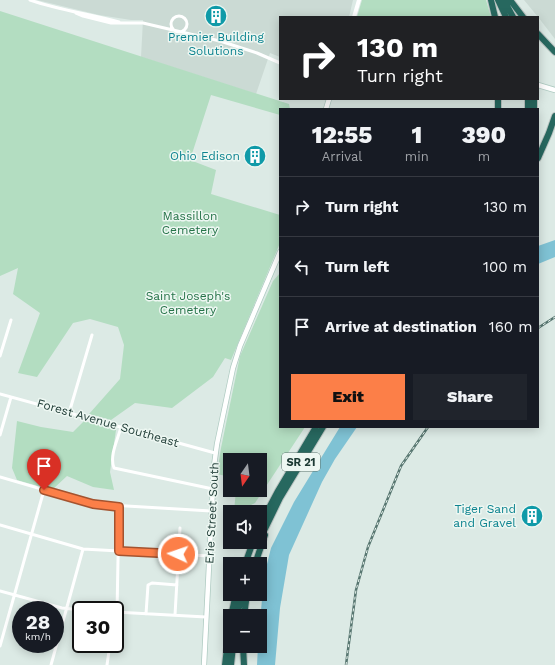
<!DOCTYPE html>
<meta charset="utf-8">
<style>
body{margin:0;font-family:"Work Sans",sans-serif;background:#20242c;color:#f1f3f6;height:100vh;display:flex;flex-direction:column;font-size:15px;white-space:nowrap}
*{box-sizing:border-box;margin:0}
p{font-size:13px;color:#9ea1a6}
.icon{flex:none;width:22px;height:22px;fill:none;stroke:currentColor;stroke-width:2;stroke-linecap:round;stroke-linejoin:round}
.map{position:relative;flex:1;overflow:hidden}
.details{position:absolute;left:279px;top:108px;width:260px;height:320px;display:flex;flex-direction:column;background:#171b24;border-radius:0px;box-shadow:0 2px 10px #0003}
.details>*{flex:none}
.hud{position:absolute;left:279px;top:16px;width:260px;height:84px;border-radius:0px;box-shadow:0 2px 10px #0003;background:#202124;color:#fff;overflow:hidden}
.needle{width:26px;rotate:194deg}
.fabs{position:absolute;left:223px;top:453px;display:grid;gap:8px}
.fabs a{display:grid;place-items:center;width:44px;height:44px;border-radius:0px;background:#171b24;box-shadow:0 2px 10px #0003;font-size:20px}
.speed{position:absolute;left:12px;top:601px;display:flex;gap:8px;font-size:20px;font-weight:700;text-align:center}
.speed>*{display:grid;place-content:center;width:52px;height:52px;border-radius:50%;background:#171b24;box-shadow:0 2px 10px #0003;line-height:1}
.speed small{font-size:10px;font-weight:400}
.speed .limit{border:2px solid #111;border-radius:6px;background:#fff;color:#111}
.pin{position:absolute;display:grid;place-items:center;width:34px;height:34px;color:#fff;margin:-41px -17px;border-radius:50% 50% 50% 0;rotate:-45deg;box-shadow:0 0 4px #0007}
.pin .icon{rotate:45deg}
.me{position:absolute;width:44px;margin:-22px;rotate:273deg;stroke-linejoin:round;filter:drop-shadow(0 0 3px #0008)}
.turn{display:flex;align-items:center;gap:14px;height:84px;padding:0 12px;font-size:18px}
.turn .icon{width:52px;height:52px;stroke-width:2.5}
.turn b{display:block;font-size:28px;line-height:34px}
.eta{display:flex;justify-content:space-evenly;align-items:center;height:68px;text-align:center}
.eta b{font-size:24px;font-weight:800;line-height:28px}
.primary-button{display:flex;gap:8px;margin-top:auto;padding:8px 12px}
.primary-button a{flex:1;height:46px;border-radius:0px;background:#fc7f48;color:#111;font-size:16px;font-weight:800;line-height:46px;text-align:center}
.primary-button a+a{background:#20242c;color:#f1f3f6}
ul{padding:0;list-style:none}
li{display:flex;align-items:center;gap:12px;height:60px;padding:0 12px;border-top:1px solid #363941}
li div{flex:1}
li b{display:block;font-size:15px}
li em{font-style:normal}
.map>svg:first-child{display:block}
.built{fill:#cbdad4}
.green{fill:#b3ddc1}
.water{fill:#7fc2d4}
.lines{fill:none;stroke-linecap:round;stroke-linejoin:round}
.secondary-casing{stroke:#afcbc2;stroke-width:6}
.motorway-casing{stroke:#bbc4c2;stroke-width:8}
.minor{stroke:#fff;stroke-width:3}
.tertiary{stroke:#fff;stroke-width:4}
.secondary{stroke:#fff;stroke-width:4.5}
.motorway{stroke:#27685f;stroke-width:6}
.rail-casing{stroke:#577670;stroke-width:2.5}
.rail{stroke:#edf7f2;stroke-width:1;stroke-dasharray:3;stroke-linecap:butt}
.route-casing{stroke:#a4532f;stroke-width:10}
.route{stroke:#fc7f48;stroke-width:7}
.labels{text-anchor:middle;stroke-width:3;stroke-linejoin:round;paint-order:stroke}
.shield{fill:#edf7f2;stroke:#5b736d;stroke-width:1}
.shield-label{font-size:11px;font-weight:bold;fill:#1d3a34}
.culture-label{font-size:12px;fill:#0d838f;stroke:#edf7f2;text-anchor:end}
.park-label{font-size:12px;fill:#257348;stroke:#edf7f2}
.street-label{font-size:12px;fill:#1d3a34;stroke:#edf7f2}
</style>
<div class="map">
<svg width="555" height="665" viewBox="0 0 555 665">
<rect width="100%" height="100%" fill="#dceae5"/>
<path class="built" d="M37,0H353L349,17H280V57L270,53L256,94L141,57L143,20H131L99,15Z
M524,0H555V39L538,17Z"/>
<path class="green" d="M362,0H486L491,17H357Z
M0,11L289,104L290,109H280V115L211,95L190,160L216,170L211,194L280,215V243L231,360L225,358L213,377L172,408L135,403L111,420L89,414L120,379L124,345L118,327L90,319L73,323L37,377L18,373L40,313L13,294L18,268L0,276Z
M280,273V427H305L255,503L249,506L247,512H234L236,490H260V460H230V477L217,474L221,448L240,356L273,281Z
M17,421L41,427L73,432L84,421L116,430L110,472L114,490L93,487L67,476L52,490L17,480L12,468Z"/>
<path class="water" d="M555,240V257L538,264V246Z
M340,427H357L335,459L322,482L289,555L280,608L275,665H257L258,646H260V622L264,576L271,548L294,502Z"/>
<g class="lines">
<g class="secondary-casing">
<path id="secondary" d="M538,85L555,90
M326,109L329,99
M204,665L214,466L217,444L233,368L240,346L280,252"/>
</g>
<g class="motorway-casing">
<path id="motorway" d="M491,0L495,17
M498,0L506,17
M504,0L513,17
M510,0L523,17
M538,34L555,52
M498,99V109
M528,99V109
M534,99V109
M538,158L549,133L555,116
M260,525L278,491L316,427
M260,539L280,498L323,427
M245,564L253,542
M255,564L265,535
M231,616L236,594
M237,616L242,594
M244,616L247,594
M243,646L244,665
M225,665L230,622
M231,665L233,646"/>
</g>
<path class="minor" d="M30,0C59,10 89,14 119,22
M76,13L83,16L111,23H143L220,41L257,53L280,63
M171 24a8 8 0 1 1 16 0a8 8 0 1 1-16 0Z
M0,356L11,320
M0,394L215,453
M69,413L92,335
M121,427C118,439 109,456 114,468L213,489
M0,435L11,397
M0,477L93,504L211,511
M0,525L83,549L209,556
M0,591L62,608L81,610
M115,612L206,617
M117,612L119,507
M146,614L148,585L152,583L177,585
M175,615L180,528
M0,646L44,490
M51,665L83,549
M107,665L110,644"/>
<path class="tertiary" d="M354,17L359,0"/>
<use href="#secondary" class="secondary"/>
<use href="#motorway" class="motorway"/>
<g class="rail-casing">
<path id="rail" d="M538,328L555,317
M346,665L356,590L368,547L401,466L428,427"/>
</g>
<use href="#rail" class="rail"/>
</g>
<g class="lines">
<g class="route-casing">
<path id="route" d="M44,490L93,504L119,507V551L178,554"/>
</g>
<use href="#route" class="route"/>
</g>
<defs>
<g id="building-disc" transform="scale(1.15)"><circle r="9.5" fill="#0f9aa8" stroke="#edf7f2"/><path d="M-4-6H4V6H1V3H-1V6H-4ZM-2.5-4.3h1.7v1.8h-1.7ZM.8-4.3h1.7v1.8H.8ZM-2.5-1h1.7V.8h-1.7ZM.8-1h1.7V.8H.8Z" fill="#fff"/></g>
</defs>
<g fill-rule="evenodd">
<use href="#building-disc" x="216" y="16"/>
<use href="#building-disc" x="255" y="156"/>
<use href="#building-disc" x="532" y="516"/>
</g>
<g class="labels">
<rect class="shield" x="282" y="453" width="38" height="18" rx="3"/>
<g class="shield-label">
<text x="301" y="466">SR 21</text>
</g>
<g class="culture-label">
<text x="216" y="41" text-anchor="middle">Premier Building<tspan x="216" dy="14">Solutions</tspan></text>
<text x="240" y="160">Ohio Edison</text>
<text x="516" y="513">Tiger Sand<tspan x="516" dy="14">and Gravel</tspan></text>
</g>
<g class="park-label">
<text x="190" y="220">Massillon<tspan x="190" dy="14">Cemetery</tspan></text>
<text x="188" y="300">Saint Joseph's<tspan x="188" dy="14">Cemetery</tspan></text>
</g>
<g class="street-label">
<text transform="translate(108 423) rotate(16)" y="4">Forest Avenue Southeast</text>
<text transform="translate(212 513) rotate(-87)" y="4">Erie Street South</text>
</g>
</g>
</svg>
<div class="fabs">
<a><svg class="needle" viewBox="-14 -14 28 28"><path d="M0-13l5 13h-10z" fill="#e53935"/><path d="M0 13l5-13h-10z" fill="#9ea1a6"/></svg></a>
<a><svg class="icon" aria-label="sound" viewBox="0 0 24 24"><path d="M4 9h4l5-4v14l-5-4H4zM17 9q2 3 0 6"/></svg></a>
<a>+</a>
<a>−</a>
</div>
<div class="speed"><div>28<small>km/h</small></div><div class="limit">30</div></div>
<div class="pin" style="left:44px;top:490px;background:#d93025"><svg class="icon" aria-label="arrive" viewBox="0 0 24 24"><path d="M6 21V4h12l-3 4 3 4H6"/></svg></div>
<svg class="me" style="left:178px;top:554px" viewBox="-20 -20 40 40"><circle r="17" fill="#fc7f48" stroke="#fff" stroke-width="3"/><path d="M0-11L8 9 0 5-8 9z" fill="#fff"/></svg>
<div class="hud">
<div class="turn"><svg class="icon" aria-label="right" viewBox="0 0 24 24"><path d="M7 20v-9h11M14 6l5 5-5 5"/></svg><div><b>130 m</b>Turn right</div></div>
</div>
<section class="details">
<div class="eta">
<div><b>12:55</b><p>Arrival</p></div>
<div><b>1</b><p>min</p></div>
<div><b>390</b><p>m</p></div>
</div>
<ul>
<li><svg class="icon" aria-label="right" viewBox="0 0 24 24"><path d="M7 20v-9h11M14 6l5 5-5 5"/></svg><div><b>Turn right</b></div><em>130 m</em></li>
<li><svg class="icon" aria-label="left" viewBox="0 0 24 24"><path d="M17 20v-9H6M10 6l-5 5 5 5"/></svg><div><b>Turn left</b></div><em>100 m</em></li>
<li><svg class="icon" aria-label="arrive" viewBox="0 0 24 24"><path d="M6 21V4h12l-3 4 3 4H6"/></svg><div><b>Arrive at destination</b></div><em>160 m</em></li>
</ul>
<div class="primary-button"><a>Exit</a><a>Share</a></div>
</section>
</div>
